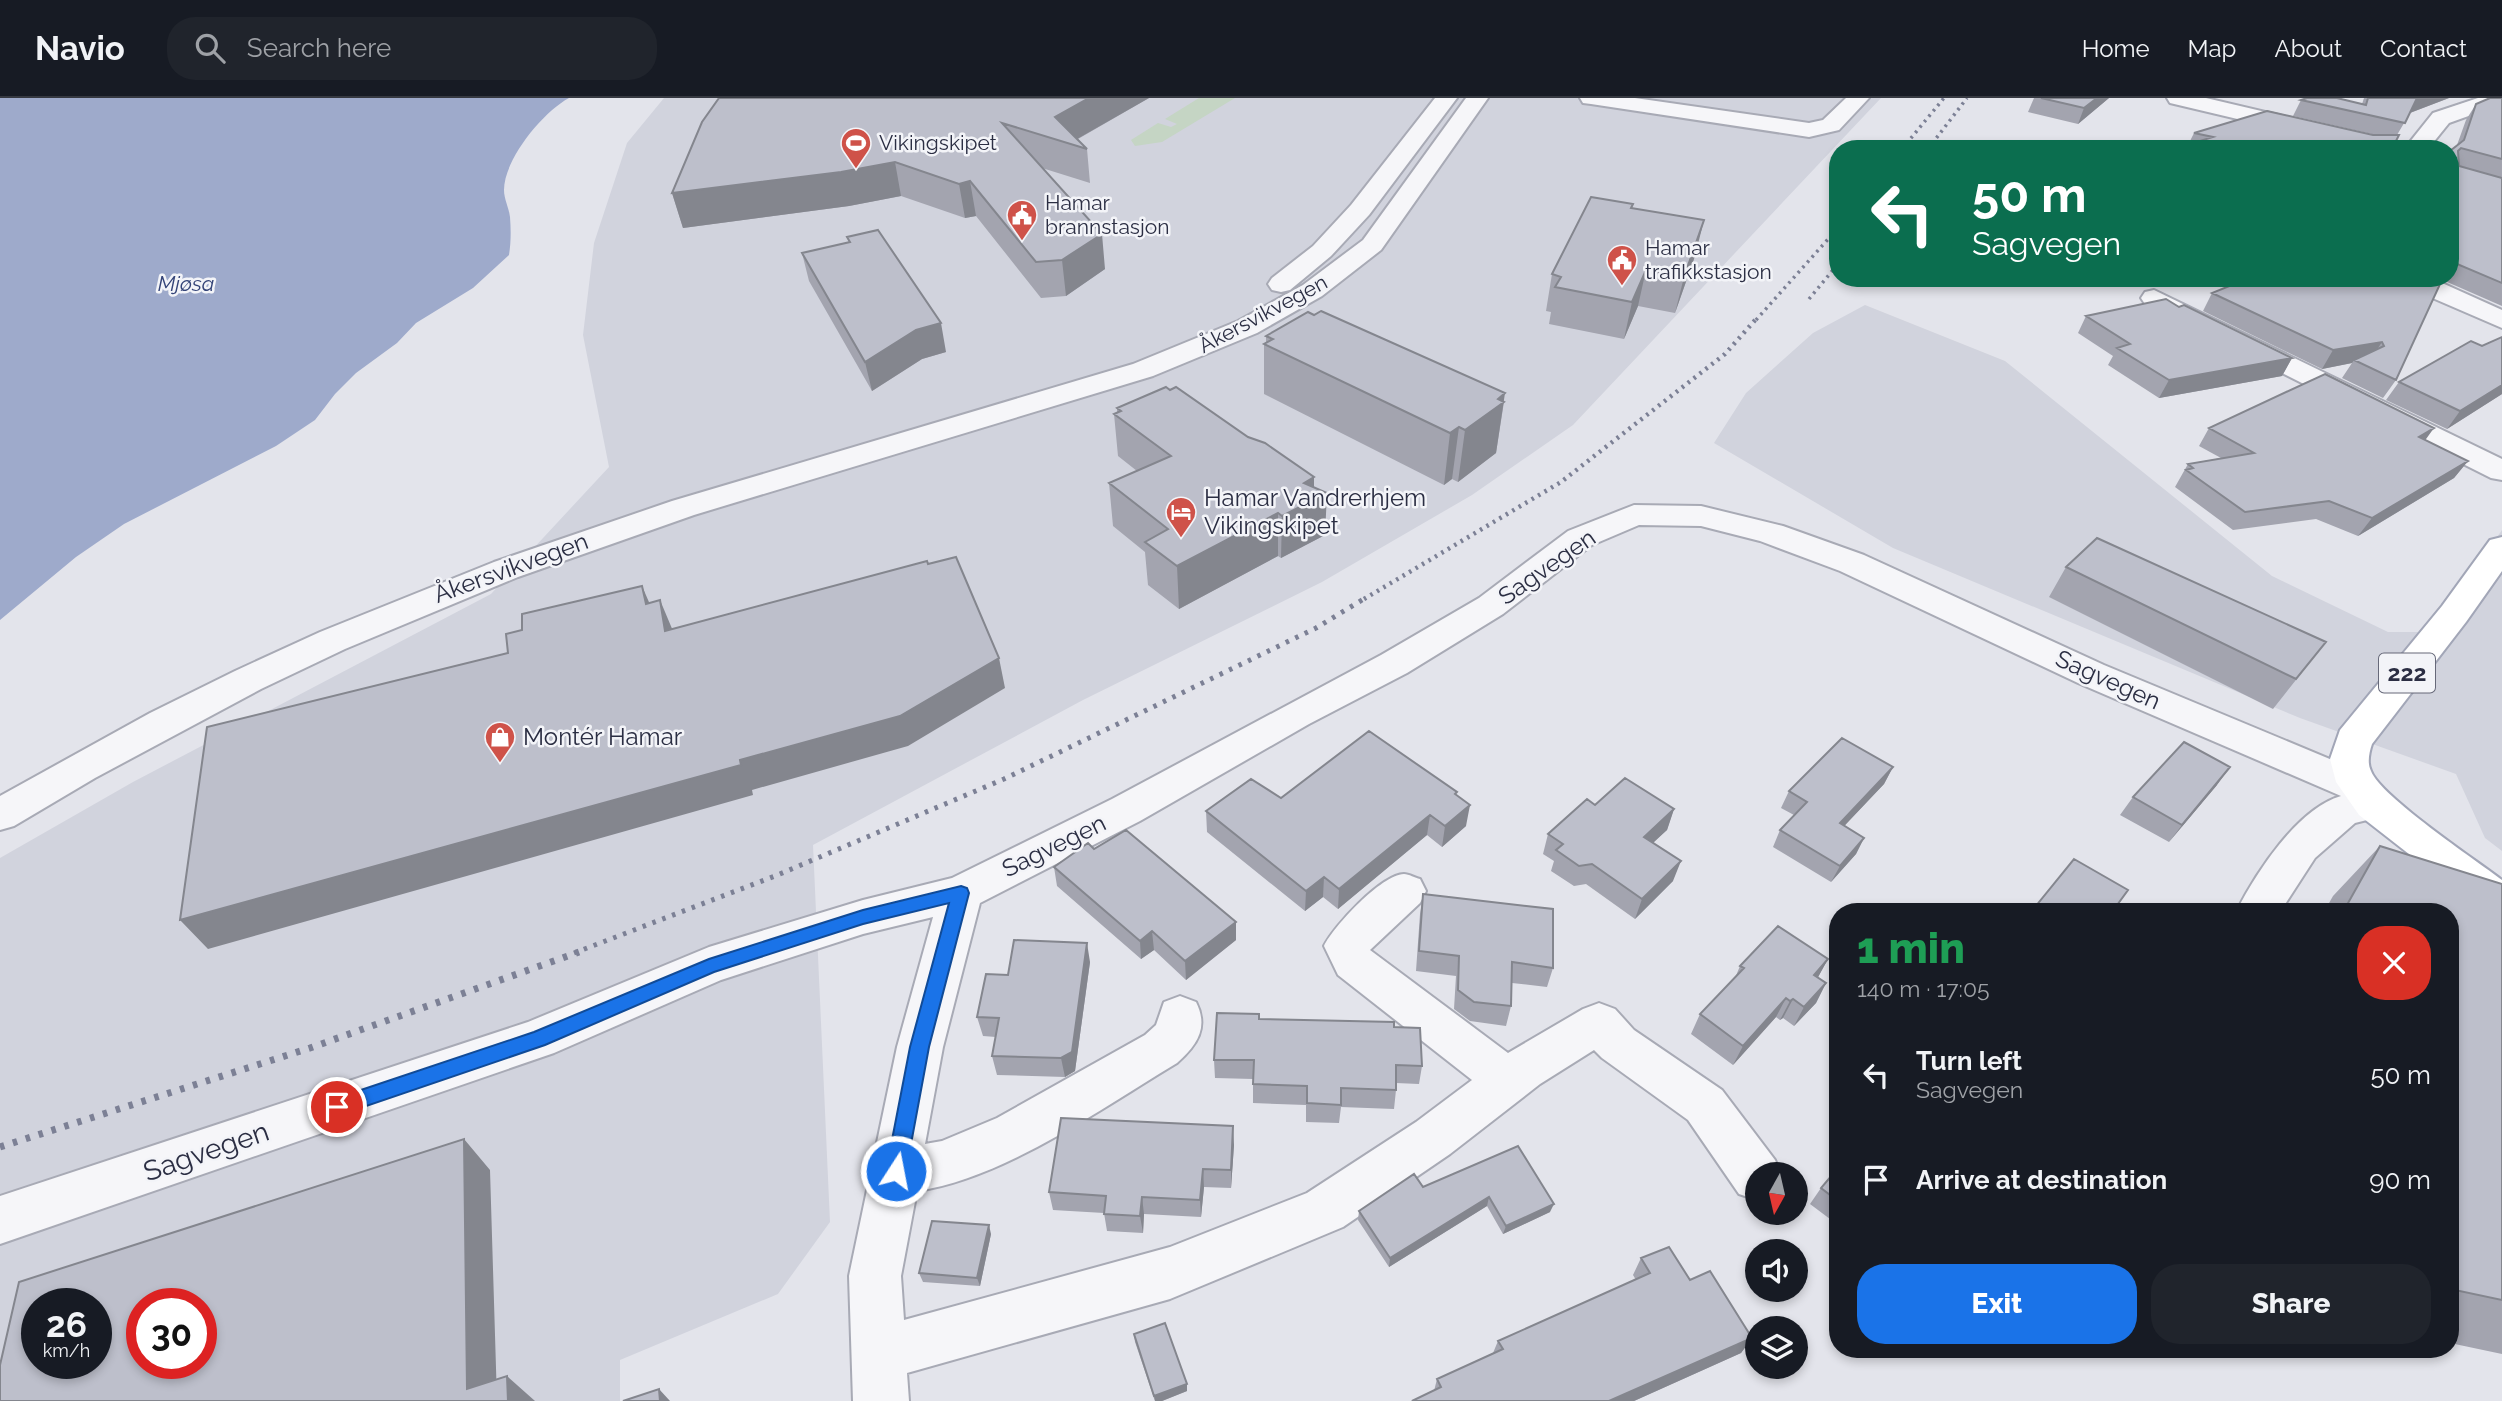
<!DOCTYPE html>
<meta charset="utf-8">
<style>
body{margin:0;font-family:Raleway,sans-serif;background:#20242c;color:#f1f3f6;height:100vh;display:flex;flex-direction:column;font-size:26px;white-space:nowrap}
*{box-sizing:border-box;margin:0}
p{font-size:23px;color:#9ea1a6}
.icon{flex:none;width:38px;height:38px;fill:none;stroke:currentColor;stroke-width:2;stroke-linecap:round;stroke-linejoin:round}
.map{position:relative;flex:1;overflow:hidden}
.details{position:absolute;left:1829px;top:805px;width:630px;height:455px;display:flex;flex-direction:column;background:#171b24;border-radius:28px;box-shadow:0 4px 10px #0003}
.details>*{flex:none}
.top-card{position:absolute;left:1829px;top:42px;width:630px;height:147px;border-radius:28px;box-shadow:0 4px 10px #0003;background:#0b6e4f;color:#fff;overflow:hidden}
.needle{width:46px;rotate:188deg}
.buttons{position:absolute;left:1745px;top:1064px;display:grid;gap:14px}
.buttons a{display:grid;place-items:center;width:63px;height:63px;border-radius:50%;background:#171b24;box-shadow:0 4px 10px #0003;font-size:35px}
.speed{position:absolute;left:21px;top:1190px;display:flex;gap:14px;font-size:35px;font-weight:700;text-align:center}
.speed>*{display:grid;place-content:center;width:91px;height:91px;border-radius:50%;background:#171b24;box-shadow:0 4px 10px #0003;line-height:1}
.speed small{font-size:18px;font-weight:400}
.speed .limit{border:10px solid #d22;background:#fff;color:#111}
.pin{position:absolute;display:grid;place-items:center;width:60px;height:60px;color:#fff;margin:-30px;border:4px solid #fff;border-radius:50%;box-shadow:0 2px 7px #0007}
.me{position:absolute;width:77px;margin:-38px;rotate:11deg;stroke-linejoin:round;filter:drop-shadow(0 0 5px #0008)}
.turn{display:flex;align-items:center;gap:24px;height:147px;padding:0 28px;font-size:32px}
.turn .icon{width:91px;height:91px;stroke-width:2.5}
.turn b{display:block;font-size:49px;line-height:60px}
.round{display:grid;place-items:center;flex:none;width:74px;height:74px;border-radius:28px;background:#20242c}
.headline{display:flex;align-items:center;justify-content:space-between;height:119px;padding:0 28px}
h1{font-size:42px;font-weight:800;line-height:52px;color:#1e9e55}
.action{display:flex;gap:14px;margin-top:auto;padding:14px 28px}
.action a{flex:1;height:80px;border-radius:28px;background:#1a73e8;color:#fff;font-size:28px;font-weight:800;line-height:80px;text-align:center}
.action a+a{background:#20242c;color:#f1f3f6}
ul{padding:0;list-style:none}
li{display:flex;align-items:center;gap:21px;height:105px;padding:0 28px}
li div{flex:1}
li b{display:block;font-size:26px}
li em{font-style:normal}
header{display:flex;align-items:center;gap:42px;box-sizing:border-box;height:98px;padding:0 35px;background:#171b24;border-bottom:2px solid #363941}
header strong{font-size:33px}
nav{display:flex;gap:38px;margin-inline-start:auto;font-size:24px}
.search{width:490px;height:63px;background:#20242c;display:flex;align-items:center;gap:18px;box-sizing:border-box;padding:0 24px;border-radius:28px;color:#9ea1a6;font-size:26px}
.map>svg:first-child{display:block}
.built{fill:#d1d3dd;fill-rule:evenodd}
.green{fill:#c5d5c4}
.water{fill:#9eaacb}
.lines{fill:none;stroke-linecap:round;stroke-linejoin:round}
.minor-casing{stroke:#a8aab5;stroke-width:4}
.major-casing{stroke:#a2a6b7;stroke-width:4}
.minor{fill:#f6f6f9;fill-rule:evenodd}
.major{fill:#fff;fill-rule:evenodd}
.rail-far3{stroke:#7c8095;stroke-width:3.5;stroke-dasharray:2.5 4.5;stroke-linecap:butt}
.rail-far2{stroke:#7c8095;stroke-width:4.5;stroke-dasharray:2.5 5;stroke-linecap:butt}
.rail-far1{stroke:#7c8095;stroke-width:5;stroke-dasharray:3.5 7;stroke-linecap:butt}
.rail{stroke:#7c8095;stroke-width:7;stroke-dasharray:4.5 9;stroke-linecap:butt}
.wall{fill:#a3a4af}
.shaded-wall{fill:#84868e}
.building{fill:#bdbfcb;stroke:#84868e;stroke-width:2;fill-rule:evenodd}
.route{fill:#1a73e8;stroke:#114b97;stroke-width:2}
.labels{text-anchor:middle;stroke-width:5;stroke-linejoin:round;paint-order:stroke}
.far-poi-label{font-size:21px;fill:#2b2e43;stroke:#f3f4f8;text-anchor:start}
.far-water-label{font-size:21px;font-style:italic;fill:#344478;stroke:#f3f4f8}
.far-street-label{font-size:21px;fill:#2b2e43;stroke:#f3f4f8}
.shield{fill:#f3f4f8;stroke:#676979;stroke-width:2}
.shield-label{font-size:23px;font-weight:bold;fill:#2b2e43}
.poi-label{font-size:24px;fill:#2b2e43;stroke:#f3f4f8;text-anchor:start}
.street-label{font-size:24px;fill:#2b2e43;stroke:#f3f4f8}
.near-street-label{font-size:28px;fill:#2b2e43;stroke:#f3f4f8}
</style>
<header>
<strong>Navio</strong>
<div class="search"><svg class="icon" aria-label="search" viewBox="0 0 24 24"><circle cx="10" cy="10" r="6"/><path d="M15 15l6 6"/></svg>Search here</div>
<nav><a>Home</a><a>Map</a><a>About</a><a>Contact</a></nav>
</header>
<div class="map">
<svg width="2502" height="1303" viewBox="0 0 2502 1303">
<rect width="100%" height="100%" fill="#e3e4eb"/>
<path class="built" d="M664,0H1881L1573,327L1472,397L1322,484L1083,602L813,747L830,1124L778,1196L620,1262V1303H0V760L133,684L491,496L609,369L583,237L594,145L627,45ZM37,1206H96V1265H37ZM142,1206H201V1265H142Z
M1865,207L2005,263L2272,478L2388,534H2432L2502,432V753L2485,740L2456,676L2300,620L1893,450L1714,345L1746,295L1813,235Z"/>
<path class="green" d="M1199,0H1235L1162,44L1135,48L1131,42L1158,25L1171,29L1177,26L1165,21Z"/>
<path class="water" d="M0,0H569C543,14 504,61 504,92C504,101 509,110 510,119C511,132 511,145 509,157L473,190L416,225L397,245L356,275L335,296L315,322L276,348L124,426L76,459L0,522Z"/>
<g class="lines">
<g class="minor-casing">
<path id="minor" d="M1435,0H1457L1369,117L1331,158L1290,192L1281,194L1272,192L1268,186L1272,180L1313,148L1351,107Z
M1466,0H1488L1381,152L1322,198L1257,235L1153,278L694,417L518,479L345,551L261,591L95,680L14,728L0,732V698L150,615L235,573L320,534L494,464L672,403L1133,266L1238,223L1303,187L1363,142Z
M1580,0H1635L1809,25L1823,22L1846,0H1869L1839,32L1809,39L1591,6L1583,5Z
M2167,0H2206L2402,46L2405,50L2433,15L2478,0H2502V6L2449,25L2428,51H2364L2170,5Z
M2396,180H2431L2502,212V230L2400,186Z
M2154,192L2502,361V382L2491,380L2145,206L2141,200L2145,194Z
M1634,407L1701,408L1783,428L1864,457L2104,567L2373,679L2379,689L2377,692L2387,695L2393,706L2387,717L2355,725L2315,760L2280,814H2236C2256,775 2297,711 2341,698L2078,585L1840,473L1760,443L1701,428L1639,427L1592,447L1503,516L1407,575L1309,626L1140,723L980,805L943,949L925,1046L942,1043L997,1020L1145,937L1156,927L1164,904L1180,898L1196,904C1209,930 1197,947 1177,965C1100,1011 1005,1080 917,1093L901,1178L904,1222L1170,1149L1307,1095L1416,1024L1472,982L1338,877L1324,848C1334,828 1381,777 1404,776C1409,776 1415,780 1420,781L1426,793L1420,805L1370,852L1508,955L1583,911L1599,905L1615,911L1634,932L1722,992L1775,1062L1781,1076H1757V1102L1739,1096L1688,1022L1602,960L1594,952L1540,986L1450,1056L1343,1129L1170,1201L907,1275L909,1303H853L849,1178L897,949L933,819L863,836L721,882L554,955L0,1146V1098L528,924L709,849L863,802L952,780L1112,701L1381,557L1479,500L1568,433Z"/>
</g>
<g class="major-casing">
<path id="major" d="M2502,439V473L2466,524L2372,646C2369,655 2367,665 2371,673C2380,698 2476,762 2502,782V822L2487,817L2359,717L2336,684L2330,661L2340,632L2442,508L2490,442Z"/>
</g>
<use href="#minor" class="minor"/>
<use href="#major" class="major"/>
<path class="rail-far3" d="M1902,51L1944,0
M1928,51L1967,0
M1809,201L1838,166
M1756,222L1838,130"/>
<path class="rail-far2" d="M1364,501L1561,384L1725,256L1757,220"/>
<path class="rail-far1" d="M574,855L775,778L1004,681L1316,530L1367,499"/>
<path class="rail" d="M0,1049L310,950L579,854"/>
</g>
<path class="wall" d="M719,0H1149L1078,41L1087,51L1090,85L1042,70L1105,171L1066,198L1041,200L976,118L965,120L901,98L849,108L683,130L672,95Z
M2034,0H2109L2078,26L2028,14Z
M2364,0H2449L2410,15L2397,37L2392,51H2182L2184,48L2188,47L2194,35L2376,37L2293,18L2301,2L2362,6Z
M2502,0V208L2438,180H2450V53L2457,47L2466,22L2476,6Z
M1632,110L1695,158L1675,215L1638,208L1624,241L1549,226L1551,214L1546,213L1552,176Z
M847,139L946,254L922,261L872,293L809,183L802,155L849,145Z
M2034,180H2097L2075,189Z
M2433,180L2396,282L2383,300L2342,280L2352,265L2322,271L2203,213L2212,195Z
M2179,209L2292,260L2282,278L2159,300L2108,267L2113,258L2078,235L2086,218Z
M1266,238L1504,304L1496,355L1458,384L1452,381L1444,387L1264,296V246L1266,245Z
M2482,248L2502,296L2447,331L2386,302L2399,284Z
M1117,310L1314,389L1325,437L1281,460L1278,458L1179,511L1148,487L1145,454L1113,428L1109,385L1137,373L1118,358L1114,316L1117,315Z
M2209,330L2425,342L2468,363L2454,380L2358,438L2316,421L2233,432L2175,389L2188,366L2221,360L2199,348Z
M2066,469L2326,544L2273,611L2049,499Z
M1893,669L1884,686L1844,728L1864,740L1856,756L1831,784L1773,749L1780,732L1794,717L1781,710L1789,693Z
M2217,687L2169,744L2120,717L2133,699Z
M1456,697L1466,728L1442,749L1427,737L1338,811L1323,799L1305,813L1207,734L1206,713L1281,700Z
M1595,707L1674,711L1667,732L1653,744L1673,783L1635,821L1586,786L1574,788L1551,773L1554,763L1543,756L1548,736Z
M2380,748L2502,786V1256L2450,1245V814H2324L2333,798Z
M1094,751L1236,842L1186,882L1154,852L1141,861L1057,788L1054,769Z
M1423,796L1553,870L1547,889L1512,885L1511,908L1506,928L1470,923L1454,911L1456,878L1416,873L1420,816Z
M1828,861L1818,879L1826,885L1816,905L1794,928L1783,920L1780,922L1776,919L1733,967L1691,936L1700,916L1735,880L1740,868Z
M1090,864L1075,973L1065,979L997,977L992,958L996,939L983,938L977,919L1008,877Z
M1259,921L1394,929L1422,968L1419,986L1396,985V992L1394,1011L1341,1009L1339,1025L1306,1024V1007L1253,1005V981L1215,980L1214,962Z
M1234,1047L1231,1090L1204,1089L1201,1119L1144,1116L1143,1135L1107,1133L1104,1115L1053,1112L1049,1094Z
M1518,1048L1550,1114L1503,1136L1487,1108L1389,1169L1358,1122L1359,1113L1423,1089Z
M1838,1070V1127L1810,1106L1821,1090Z
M991,1136L980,1188L923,1184L919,1175Z
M1641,1160L1690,1182L1752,1240L1741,1255L1634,1303H1411L1434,1293L1437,1281L1493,1255L1498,1243L1636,1182L1633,1177Z
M1134,1236L1187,1286V1293L1162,1303H1155L1135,1244Z"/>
<path class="shaded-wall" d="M1089,0H1149L1070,45L1055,19Z
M2097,0H2109L2078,26L2084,10Z
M2417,0H2449L2407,16Z
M895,64L901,98L849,108L683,130L672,95Z
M970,83L976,118L965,120L959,86Z
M1704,122L1695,158L1675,215L1684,179Z
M1102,136L1105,171L1066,198L1062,162Z
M1646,172L1638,208L1624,241L1632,204Z
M2079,180H2097L2075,189Z
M941,225L946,254L922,261L872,293L865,264L916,232Z
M2382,244L2370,262H2354L2352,265L2322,271L2333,252Z
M2292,260L2282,278L2159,300L2169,282Z
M2502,287V296L2447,331L2460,313Z
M1505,295L1496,355L1458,384L1465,332L1498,301Z
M1459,329L1452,381L1444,387L1450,335Z
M2434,330L2421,348L2419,339Z
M2468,363L2454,380L2358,438L2372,420Z
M1314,379V401L1327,395L1325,437L1281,460L1282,418L1304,385Z
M1278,415V458L1179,511L1177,468Z
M642,488L655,518L646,506Z
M660,502L673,533H665Z
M999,560L1005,590L908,648L752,692L753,697L208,851L180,822L740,662Z
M1893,669L1884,686L1831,742L1840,725Z
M2230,669L2217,687L2169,744L2182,727Z
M1470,707L1466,728L1442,749L1445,728Z
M1674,711L1667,732L1638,759L1644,739Z
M1430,717L1427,737L1338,811L1339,791Z
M1864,740L1856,756L1831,784L1840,768Z
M1681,763L1673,783L1635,821L1642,801Z
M1324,779L1323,799L1305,813L1306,793Z
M1236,824V842L1186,882L1185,863Z
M1152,833L1154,852L1141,861L1140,843Z
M1087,845L1090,864L1075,973L1065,979L1061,960Z
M1828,861L1817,881L1814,877Z
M1826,885L1816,905L1794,928L1804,909Z
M1786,900L1776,919L1733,967L1743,948Z
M1793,901L1783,920L1780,922L1790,903Z
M1233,1028L1234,1047L1231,1090V1072Z
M464,1041L490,1072L497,1303L467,1291Z
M1203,1071L1204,1089L1201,1119L1200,1102Z
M1142,1099L1144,1116L1143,1135L1140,1118Z
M1489,1099L1487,1108L1389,1169L1390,1160Z
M1554,1106L1550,1114L1503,1136L1506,1128Z
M989,1127L991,1136L980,1188L977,1180Z
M1752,1240L1741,1255L1634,1303H1609Z
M507,1278L535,1303H508Z
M1187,1286V1293L1162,1303H1155L1154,1298Z
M659,1291L670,1303H660Z"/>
<path class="building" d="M719,0H1089L1055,19L1087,51L1002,25L1102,136L1062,162L1036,164L970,83L959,86L895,64L841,74L672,95L702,24Z
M2041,0H2097L2084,10Z
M2307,0H2337L2366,7L2368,0H2417L2405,25L2301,2Z
M2490,0H2502V61L2461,50L2458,53L2459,68L2502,80V185L2450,163V53L2464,42L2476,6Z
M2267,13L2373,37H2399L2392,51H2190L2184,48L2213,39L2194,35Z
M1591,99L1633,106L1631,110L1704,122L1684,179L1646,172L1632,204L1555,189L1561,179L1552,176Z
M878,132L941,225L916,232L865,264L802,155L850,144L847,139Z
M2249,180H2433L2441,184L2396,282L2354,262L2384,248L2382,244L2333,252L2212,195Z
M2166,201L2179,209L2184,207L2292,260L2169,282L2117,250L2130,246L2086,218Z
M1321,213L1505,295L1498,301L1504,304L1465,332L1459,329L1450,335L1264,246L1273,241L1266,238L1308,214L1314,217Z
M2502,239V287L2460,313L2399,284L2471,243L2482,248Z
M2325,276L2434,330L2419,339L2468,363L2372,420L2329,403L2245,414L2186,372L2193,370L2188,366L2254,355L2209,330Z
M1166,289L1170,292L1176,289L1248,339L1265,345L1314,379L1304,385L1327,395L1282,418L1278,415L1177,468L1145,444L1168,431L1109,385L1171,358L1114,316L1121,313L1117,310Z
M2097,440L2326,544L2296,581L2066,469Z
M956,459L999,560L900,618L740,662L741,667L180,822L207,629L508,555L506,536L522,532V516L642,488L646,506L660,502L665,533L927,463L928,466Z
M1369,633L1457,694L1455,696L1470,707L1445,728L1430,717L1339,791L1324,779L1306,793L1206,713L1251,681L1281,700Z
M1842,640L1893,669L1840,725L1864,740L1840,768L1780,732L1807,704L1789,693Z
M2184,644L2230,669L2182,727L2133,699Z
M1625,680L1674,711L1644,739L1681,763L1642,801L1592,766L1579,768L1556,752L1563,746L1548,736L1587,701L1595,707Z
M1126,732L1236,824L1185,863L1152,833L1140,843L1054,769L1088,745L1094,751Z
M2380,748L2502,786V1202L2450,1191V814H2343Z
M2074,761L2128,792L2112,814H2031Z
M1423,796L1553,811V870L1512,864L1511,908L1474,904L1458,892L1459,858L1419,853Z
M1778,828L1828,861L1814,877L1826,885L1804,909L1793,901L1790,903L1786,900L1743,948L1700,916L1744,870L1740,868Z
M1014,842L1087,845L1072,954L1061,960L992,958L999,920L977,919L986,876L1008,877Z
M1217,915L1259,916V921L1394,924V929L1420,930L1422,968L1396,967V992L1341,990V1007L1307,1005V988L1253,986L1254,962H1214Z
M1061,1020L1233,1028L1231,1072L1203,1071L1200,1102L1142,1099L1140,1118L1104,1116L1106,1098L1049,1094Z
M464,1041L467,1291L507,1278L508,1303H0V1267L19,1184ZM37,1206H96V1265H37ZM142,1206H201V1265H142Z
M1518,1048L1554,1106L1506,1128L1489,1099L1390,1160L1359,1113L1414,1076L1423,1089Z
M1838,1070V1103L1821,1090Z
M932,1123L989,1127L977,1180L919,1175Z
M1669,1149L1690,1182L1710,1173L1752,1240L1609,1303H1412L1441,1289L1437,1281L1503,1251L1498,1243L1650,1175L1641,1160Z
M1165,1225L1187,1286L1154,1298L1134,1236Z
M659,1291L660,1303H623Z"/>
<path class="route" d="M961,788L967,790L969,795L929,949L906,1073L903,1080L896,1082L889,1080L886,1073L910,949L949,805L863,826L714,874L545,947L337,1018L330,1015L327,1009L330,1003L337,1000L534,934L709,861L863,812Z"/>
<defs>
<g id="stadium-pin" transform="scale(1.575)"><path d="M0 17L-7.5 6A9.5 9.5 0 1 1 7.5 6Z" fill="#cf5249" stroke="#f3f4f8"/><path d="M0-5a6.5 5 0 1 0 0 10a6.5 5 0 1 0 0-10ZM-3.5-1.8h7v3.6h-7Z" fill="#fff"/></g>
<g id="civic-pin" transform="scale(1.575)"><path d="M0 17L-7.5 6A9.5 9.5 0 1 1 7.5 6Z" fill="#cf5249" stroke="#f3f4f8"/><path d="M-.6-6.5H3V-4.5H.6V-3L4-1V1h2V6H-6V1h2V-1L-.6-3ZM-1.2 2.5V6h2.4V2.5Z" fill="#fff"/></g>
<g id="hotel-pin" transform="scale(1.575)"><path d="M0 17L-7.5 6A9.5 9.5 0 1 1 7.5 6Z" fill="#cf5249" stroke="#f3f4f8"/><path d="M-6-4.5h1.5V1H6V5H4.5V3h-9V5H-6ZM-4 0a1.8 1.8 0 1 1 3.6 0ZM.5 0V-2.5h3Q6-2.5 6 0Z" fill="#fff"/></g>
<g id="shop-pin" transform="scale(1.575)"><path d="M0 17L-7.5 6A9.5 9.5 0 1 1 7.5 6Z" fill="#cf5249" stroke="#f3f4f8"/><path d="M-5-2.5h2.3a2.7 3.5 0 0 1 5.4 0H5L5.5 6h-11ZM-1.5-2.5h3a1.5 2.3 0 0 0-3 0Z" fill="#fff"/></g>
</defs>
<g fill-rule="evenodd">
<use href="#stadium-pin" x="856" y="45"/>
<use href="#civic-pin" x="1022" y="117"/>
<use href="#civic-pin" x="1622" y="162"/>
<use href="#hotel-pin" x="1181" y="414"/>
<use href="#shop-pin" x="500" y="639"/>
</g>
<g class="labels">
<g class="far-poi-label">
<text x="879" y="52">Vikingskipet</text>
<text x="1045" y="112">Hamar<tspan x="1045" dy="24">brannstasjon</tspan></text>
<text x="1645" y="157">Hamar<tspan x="1645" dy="24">trafikkstasjon</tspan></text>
</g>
<g class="far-water-label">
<text x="186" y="193">Mjøsa</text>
</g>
<g class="far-street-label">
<text transform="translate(1263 216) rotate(-28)" y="7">Åkersvikvegen</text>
</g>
<rect class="shield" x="2379" y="555.5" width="56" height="39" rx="5"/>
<g class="shield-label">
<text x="2407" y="583">222</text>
</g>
<g class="poi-label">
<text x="1204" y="408">Hamar Vandrerhjem<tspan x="1204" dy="28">Vikingskipet</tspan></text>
<text x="523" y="647">Montér Hamar</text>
</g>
<g class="street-label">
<text transform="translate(1547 469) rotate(-35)" y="8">Sagvegen</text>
<text transform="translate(511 470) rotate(-20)" y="8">Åkersvikvegen</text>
<text transform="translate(2108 582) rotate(24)" y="8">Sagvegen</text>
<text transform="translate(1054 748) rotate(-26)" y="8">Sagvegen</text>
</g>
<g class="near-street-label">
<text transform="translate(206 1053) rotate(-19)" y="10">Sagvegen</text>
</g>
</g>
</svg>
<div class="buttons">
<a><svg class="needle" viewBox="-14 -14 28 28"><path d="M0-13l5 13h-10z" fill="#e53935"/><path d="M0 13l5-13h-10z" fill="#9ea1a6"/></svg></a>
<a><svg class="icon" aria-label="sound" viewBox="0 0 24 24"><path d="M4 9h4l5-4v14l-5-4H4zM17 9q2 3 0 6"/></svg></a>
<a><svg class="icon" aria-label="layers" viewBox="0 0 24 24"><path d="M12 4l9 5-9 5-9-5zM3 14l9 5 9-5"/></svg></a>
</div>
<div class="speed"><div>26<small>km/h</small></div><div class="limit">30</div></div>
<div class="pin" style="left:337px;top:1009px;background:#d93025"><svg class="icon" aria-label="arrive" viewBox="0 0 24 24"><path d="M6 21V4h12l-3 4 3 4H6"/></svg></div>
<svg class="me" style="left:896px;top:1073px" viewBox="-20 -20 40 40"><circle r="17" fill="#1a73e8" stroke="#fff" stroke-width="3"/><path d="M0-11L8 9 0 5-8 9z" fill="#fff"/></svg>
<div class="top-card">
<div class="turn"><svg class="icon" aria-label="left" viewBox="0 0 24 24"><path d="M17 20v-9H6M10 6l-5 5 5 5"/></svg><div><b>50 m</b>Sagvegen</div></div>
</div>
<section class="details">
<div class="headline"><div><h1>1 min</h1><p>140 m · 17:05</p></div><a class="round" style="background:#d93025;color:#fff"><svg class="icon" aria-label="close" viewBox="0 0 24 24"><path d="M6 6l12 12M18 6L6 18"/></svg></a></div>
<ul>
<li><svg class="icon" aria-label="left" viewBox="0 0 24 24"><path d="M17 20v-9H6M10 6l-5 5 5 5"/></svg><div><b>Turn left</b><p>Sagvegen</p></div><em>50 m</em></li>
<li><svg class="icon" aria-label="arrive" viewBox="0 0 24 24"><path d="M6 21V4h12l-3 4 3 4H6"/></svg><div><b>Arrive at destination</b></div><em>90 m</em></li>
</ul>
<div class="action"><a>Exit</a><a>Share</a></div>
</section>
</div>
